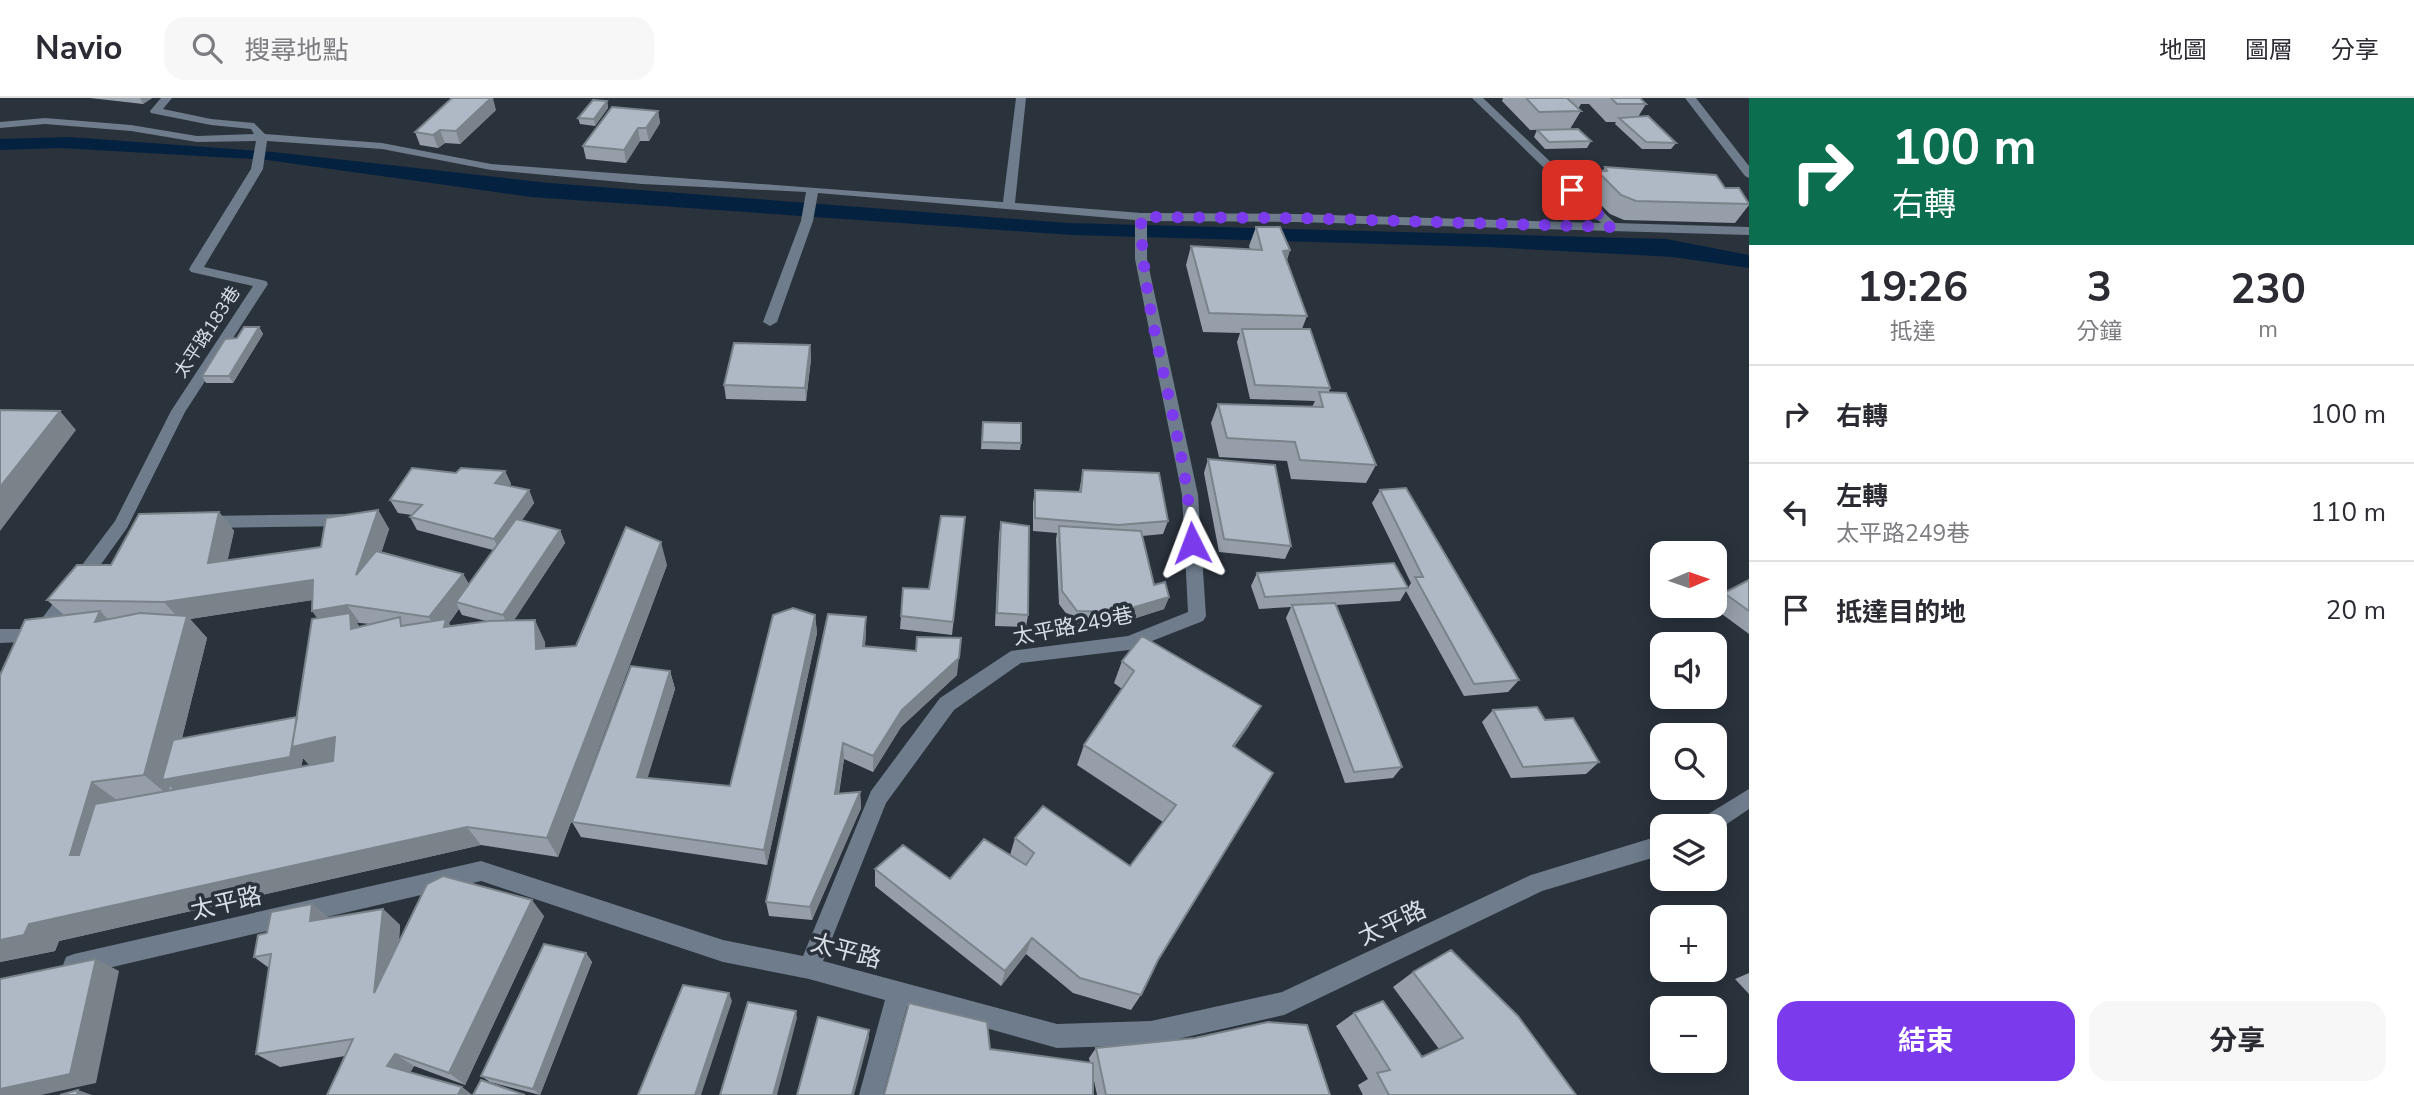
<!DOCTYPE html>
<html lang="zh-TW">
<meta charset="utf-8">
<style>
body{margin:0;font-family:"Nunito Sans","Noto Sans TC",sans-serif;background:#f7f7f7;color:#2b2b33;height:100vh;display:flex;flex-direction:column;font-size:26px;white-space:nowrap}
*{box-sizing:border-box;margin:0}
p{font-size:23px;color:#7c7c81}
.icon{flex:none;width:38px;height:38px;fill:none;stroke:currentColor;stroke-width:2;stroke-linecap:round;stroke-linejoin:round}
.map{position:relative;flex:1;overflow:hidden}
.drawer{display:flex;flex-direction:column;background:#fff;width:665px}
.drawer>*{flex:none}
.guide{background:#0b6e4f;color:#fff;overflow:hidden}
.needle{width:46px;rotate:88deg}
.buttons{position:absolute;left:1650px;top:443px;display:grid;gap:14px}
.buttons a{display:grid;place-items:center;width:77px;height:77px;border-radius:14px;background:#fff;box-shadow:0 4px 18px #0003;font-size:35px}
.pin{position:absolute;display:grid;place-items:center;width:60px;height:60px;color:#fff;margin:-30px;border-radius:14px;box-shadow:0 4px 10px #0006}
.me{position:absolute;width:77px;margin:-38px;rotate:357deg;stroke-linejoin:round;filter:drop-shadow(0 0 5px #0008)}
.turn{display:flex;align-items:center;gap:24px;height:147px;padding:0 28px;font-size:32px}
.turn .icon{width:91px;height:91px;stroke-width:2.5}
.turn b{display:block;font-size:49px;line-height:60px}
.eta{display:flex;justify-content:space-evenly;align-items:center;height:119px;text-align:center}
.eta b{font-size:42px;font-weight:700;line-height:49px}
.button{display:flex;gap:14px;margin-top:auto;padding:14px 28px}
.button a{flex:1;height:80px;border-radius:21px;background:#7c3aed;color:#fff;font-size:28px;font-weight:700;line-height:80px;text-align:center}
.button a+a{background:#f7f7f7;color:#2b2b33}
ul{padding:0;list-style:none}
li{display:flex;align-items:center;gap:21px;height:98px;padding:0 28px;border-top:2px solid #e1e1e2}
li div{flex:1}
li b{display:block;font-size:26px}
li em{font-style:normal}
header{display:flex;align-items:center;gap:42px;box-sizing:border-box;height:98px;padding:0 35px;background:#fff;border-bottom:2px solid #e1e1e2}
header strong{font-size:33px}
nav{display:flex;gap:38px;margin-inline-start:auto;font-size:24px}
.search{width:490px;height:63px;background:#f7f7f7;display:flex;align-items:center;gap:18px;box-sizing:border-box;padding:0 24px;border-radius:21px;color:#7c7c81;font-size:26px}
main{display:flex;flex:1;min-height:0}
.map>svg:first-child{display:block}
.water{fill:#052140}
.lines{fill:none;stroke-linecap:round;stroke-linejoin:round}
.minor{fill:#6e7c8c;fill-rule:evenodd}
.wall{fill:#969fa9;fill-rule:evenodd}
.shaded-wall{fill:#7a828a}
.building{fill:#afb9c5;stroke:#7a828a;stroke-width:2}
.route{stroke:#7c3aed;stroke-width:12;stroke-dasharray:0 21.6}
.labels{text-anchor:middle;stroke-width:7;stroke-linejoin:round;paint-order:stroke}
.far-street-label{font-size:18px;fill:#d8dee4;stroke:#2a323c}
.street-label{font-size:21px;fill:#d8dee4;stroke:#2a323c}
.near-street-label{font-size:24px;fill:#d8dee4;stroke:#2a323c}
</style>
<header>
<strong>Navio</strong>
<div class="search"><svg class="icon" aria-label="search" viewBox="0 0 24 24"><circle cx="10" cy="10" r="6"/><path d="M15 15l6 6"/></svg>搜尋地點</div>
<nav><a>地圖</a><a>圖層</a><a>分享</a></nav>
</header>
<main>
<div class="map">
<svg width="1749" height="997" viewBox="0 0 1749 997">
<rect width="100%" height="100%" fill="#2a323c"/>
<path class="water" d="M70,39L273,54L549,85L1068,125L1666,141L1749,157V170L1673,159L1488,149L1072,137L531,99L267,62L61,50L0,52V41Z"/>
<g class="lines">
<path class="minor" d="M161,0H172L163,11L211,21L254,25L265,36L382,45L491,66L1003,104L1016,0H1026L1015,105L1141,115L1295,116L1601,125L1472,0H1483L1615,125L1749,129V137L1295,124L1147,123V161L1198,397L1206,518L1203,523L1129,552L1021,565L954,612L886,705L823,863L1057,926L1151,923L1282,894L1531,777L1662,737V757L1542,793L1284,917L1151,947L1057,950L907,908L883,997H859L885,902L809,881L723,864L481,783L74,878L66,875L63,867L66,859L74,856L481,763L723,842L803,858L871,693L940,600L1011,553L1128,538L1188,514L1182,397L1135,161V122L818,95L813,123L777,224L770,228L763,224L801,123L806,94L642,86L491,72L382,51L267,43L263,71L204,169L266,183L268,186L185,314L127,430L46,543L0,545V531H34L115,423L171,313L253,188L191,174L189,171L251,71L256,43L197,44L131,33L45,26L0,30V24L45,20L131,27L197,38L254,36L251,31L211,27L151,15L150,13Z
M1685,0H1696L1749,68V80L1745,78Z
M349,416L357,422L349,428L205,430L197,424L205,418Z
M1749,691V711L1715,734V728H1697L1700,721Z"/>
</g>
<path class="wall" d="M90,0H152L143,6Z
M1503,0H1640L1646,6L1638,19L1676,45L1671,51H1642L1615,26L1616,24H1606L1589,6H1581L1578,11L1581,13L1570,31L1591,43L1587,50L1545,51L1534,39L1537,32L1567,31L1530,32L1502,3Z
M607,3L608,10L595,28L580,26L578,20Z
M496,12L460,46L445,45L438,50L420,47L415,34Z
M658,13L660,25L649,43H640L626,65L586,61L583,48Z
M1605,69L1725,90L1749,106V107L1735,125L1624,122L1610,116L1585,91L1597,73H1603Z
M1256,129L1290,152L1287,162L1307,218L1302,231L1330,290L1329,294L1376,367L1366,385L1291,381L1287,363L1219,359L1211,325L1218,306L1312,309L1315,303L1250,301L1237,244L1240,235L1203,234L1186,167L1191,148L1250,151L1249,148Z
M259,229L263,236L233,285H206L202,278L237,240Z
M810,247L811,261L806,303L726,301L724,287Z
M983,324L1021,345L1020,352L981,351Z
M1208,361L1291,448L1285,461L1219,454L1204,375Z
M1083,372L1168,423L1163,436L1142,438L1154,487L1169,499L1164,511L1114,527L1074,526L1059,506L1056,441L1057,435L1033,433V405L1035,392L1079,394Z
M505,373L511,386L509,388L529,392L534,405L522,422L560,432L565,445L514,522L545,544V551L576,548L667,467L558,759L481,747L59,843L55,853L0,864V577L64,517L47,502L111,467L219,414L234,433L227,463L321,449L378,412L389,431L381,455L463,476L469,486L493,452L417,432L410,419L412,417L398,415L390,402L456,375ZM312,502L317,520L297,619L182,640L207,540L190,521ZM459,511L462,517L486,523L450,528L449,525ZM357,525H360L370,526L359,529ZM303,660L310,668L301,669Z
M1380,392L1519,582L1508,594L1464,598L1406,493L1400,503L1336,507L1402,669L1393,680L1345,685L1286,520L1291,509L1259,511L1251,488L1257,475L1408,490L1411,485L1372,405Z
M965,419L952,537L900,531L901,518L929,491Z
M1001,424L1028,517L1026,529L995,528L999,437Z
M1749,482V536L1711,508H1715V503L1724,495Z
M815,517L817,535L767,767L581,739L572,724L670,573L675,591L647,680L730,688Z
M866,519L865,549L957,577L901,629L873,674L844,661L839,696L860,694L861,710L812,822L769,818L766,804Z
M1122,563L1249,628L1234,649L1158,862L1141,897L1131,912L1073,895L1026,856L1001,888L875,788V771L950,781L1010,757L1015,740L1130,768L1163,724L1077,667L1084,647L1122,591L1114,585Z
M1493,612L1545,622L1599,664L1586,676L1511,680L1482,624Z
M312,806L328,820L383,811L400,827L399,844L544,818L465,987L414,968L410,975L462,989L472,997H327L345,958L280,969L256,956L269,870L254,859L267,835Z
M586,855L592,864L540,997L490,984L481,978Z
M1413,874L1576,997H1363L1358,987L1368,981L1336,928L1354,915L1422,959L1439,951L1393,889Z
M1749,875V896L1735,881Z
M1096,950L1330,997H1097L1093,978L990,951L1090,965L1089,960Z"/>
<path class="shaded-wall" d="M140,0H152L143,6Z
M491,0H493L496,12L460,46L456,33Z
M607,3L608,10L595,28L594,21Z
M658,13L660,25L649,43L646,30Z
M638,30L640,43L626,65L624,52Z
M440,32L445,45L438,50L433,37Z
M1290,152L1283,171V153Z
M259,229L263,236L233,285L229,278Z
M810,247L811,261L806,303L805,290Z
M60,313L76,332L0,433V389Z
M505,373L511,386L501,399L495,385Z
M529,392L534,405L500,454L494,441Z
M378,412L389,431L368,495L356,477Z
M219,414L234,433L223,484L208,465Z
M560,432L565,445L509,530L503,517Z
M661,444L667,467L558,759L547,740Z
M463,476L473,494L456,504L459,511L449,525L459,543L439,537L429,519Z
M313,482L326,500L190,521L207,540L172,680L297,619L335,639L352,659L311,669L303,660L301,670L175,693L170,688L168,697L144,677L180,522L164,504Z
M1169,499L1164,511L1114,527L1118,514Z
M347,507L360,525H357L365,537L325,531L312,513Z
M100,513L122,535L95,524Z
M815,517L817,535L767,767L764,752Z
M866,519V537L863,566V548Z
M535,522L545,544L546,573L536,551Z
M959,560L957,577L901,629L873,674V658L902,612Z
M670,573L675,591L643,695L637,679Z
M1261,608L1249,628L1221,668L1233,648Z
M843,645L844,661L836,711L835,696Z
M92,684L118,703L98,775L70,757Z
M860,694L861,710L812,822L810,809Z
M467,729L481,747L59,843L55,853L0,864V842L29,826Z
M532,802L544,818L465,987L449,975Z
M312,806L331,823H310Z
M383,811L400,827L393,909L374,895Z
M1032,840L1026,856L1001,888L1005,873Z
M586,855L592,864L540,997L533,991Z
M96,861L119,873L96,985L41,997H0V991Z
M729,895L732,903L701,997H695Z
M796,913L797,920L777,997H773Z
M869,932V940L854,997H852Z
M395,956L414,968L406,980L387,968Z
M462,989L472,997H458Z
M78,992L92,997H77Z"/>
<path class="building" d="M452,0H491L456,33L440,32L433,37L415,34Z
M1526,0H1567L1581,13L1539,14Z
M1611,0H1640L1646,6H1617Z
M593,2L607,3L594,21L578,20Z
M612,9L658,13L646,30H638L624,52L583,48Z
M1648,18L1676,45L1646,44L1619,20Z
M1578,31L1591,43L1549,44L1537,32Z
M1605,69L1716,77L1725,90H1739L1749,106L1636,103L1621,97L1597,73H1607Z
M1256,129H1280L1290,152L1283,153L1307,218L1209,215L1191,148L1262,152Z
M244,229H259L229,278H202L225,241L237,240Z
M1242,231H1310L1330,290L1255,287Z
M734,245L810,247L805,290L724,287Z
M1319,294L1346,295L1376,367L1300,362L1295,344L1227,340L1218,306L1323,309Z
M0,312L60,313L0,389Z
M983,324L1021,325V345L982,344Z
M1208,361L1275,367L1291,448L1224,441Z
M412,370L456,375L461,370L505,373L495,385L529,392L494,441L410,419L422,407L390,402Z
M1083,372L1159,375L1168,423L1118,427L1035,420V392L1081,394Z
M1406,390L1519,582L1474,586L1415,479H1423L1380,392Z
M378,412L356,477L376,453L463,476L429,519L347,507L312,513L313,482L164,504L47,502L77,467H111L139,416L219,414L208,465L321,449L326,420Z
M941,418L965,419L953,524L901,518L903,490L929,491Z
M516,421L560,432L503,517L456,504Z
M1001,424L1029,428L1028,517L997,515Z
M1059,428L1141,433L1154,487L1165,484L1169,499L1118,514L1077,513L1062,493Z
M626,429L661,444L547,740L467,729L29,826L24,837L0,842V577L25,522L100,513L95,524L140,515L187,518L144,677L92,684L70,757H79L95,706L333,663L335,639L292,649L312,521L350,515L351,531L400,519L401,528L446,521L444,529L489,523L535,522L536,551L576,548Z
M1394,465L1408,490L1265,499L1257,475Z
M1749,482V513L1724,495Z
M1335,505L1402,669L1354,674L1292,507Z
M793,510L815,517L764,752L572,724L631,568L670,573L637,679L730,688L773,517Z
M828,516L866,519L863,548L916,553L917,539L961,540L959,560L902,612L873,658L843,645L835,696L860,694L810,809L766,804Z
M1142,538L1261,608L1233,648L1273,675L1158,862L1141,897L1080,880L1032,840L1005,873L875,771L903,747L950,781L984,741L1026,767L1034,755L1015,740L1043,708L1130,768L1176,707L1084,647L1134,573L1122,563Z
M1537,609L1545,622L1573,620L1599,664L1523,669L1493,612Z
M297,619L290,659L162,682L173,642Z
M443,778L532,802L449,975L395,956L387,968L462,989L458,997H327L353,941L256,956L271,856L254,859L258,837L267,835L271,814L312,806L310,823L383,811L374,895L427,786Z
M544,846L586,855L533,991L481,978Z
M1451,852L1518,918L1576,997H1389L1377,975L1390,972L1354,915L1383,903L1422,959L1463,940L1413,874Z
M96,861L70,976L0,991V881Z
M683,887L729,895L695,997H638Z
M748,904L796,913L773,997H720Z
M909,905L987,924L990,951L1093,965V997H884Z
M818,919L869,932L852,997H797Z
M1268,924L1307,927L1330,997H1106L1096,950L1195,940Z
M481,982L525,997H473Z
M78,992L77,997H60Z"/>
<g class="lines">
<path class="route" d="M1192,445C1187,335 1142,229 1141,119L1295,120L1612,129L1572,92"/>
</g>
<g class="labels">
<g class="far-street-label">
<text transform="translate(207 234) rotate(-57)" y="6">太平路183巷</text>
</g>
<g class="street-label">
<text transform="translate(1073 528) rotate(-11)" y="7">太平路249巷</text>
</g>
<g class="near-street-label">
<text transform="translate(226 805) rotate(-13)" y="8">太平路</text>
<text transform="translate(1392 825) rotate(-25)" y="8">太平路</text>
<text transform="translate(846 853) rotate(15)" y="8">太平路</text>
</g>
</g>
</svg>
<div class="buttons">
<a><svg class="needle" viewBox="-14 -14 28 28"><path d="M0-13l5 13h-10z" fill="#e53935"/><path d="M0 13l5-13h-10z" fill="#7c7c81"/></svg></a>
<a><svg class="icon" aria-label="sound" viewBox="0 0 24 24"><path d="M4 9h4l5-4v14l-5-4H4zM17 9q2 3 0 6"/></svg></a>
<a><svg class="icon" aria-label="search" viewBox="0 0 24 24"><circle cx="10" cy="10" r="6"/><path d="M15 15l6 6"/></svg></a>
<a><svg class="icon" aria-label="layers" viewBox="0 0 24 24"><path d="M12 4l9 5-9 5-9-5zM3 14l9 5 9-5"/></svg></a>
<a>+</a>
<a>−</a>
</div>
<div class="pin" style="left:1572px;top:92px;background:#d93025"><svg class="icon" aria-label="arrive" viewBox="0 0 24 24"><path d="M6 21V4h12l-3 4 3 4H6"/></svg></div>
<svg class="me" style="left:1192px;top:445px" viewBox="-20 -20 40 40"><path d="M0-17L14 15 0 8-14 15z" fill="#7c3aed" stroke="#fff" stroke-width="4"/></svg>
</div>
<section class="drawer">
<div class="guide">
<div class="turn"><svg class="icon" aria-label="right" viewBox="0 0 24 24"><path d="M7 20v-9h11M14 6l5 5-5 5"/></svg><div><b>100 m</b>右轉</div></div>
</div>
<div class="eta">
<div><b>19:26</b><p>抵達</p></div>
<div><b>3</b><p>分鐘</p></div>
<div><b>230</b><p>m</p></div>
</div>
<ul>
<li><svg class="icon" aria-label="right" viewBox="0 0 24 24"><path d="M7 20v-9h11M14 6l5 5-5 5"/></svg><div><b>右轉</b></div><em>100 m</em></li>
<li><svg class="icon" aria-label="left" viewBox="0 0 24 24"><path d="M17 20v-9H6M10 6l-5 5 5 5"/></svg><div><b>左轉</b><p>太平路249巷</p></div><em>110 m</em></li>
<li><svg class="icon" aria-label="arrive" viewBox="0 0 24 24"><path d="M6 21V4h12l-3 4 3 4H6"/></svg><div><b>抵達目的地</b></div><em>20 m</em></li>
</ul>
<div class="button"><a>結束</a><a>分享</a></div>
</section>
</main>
